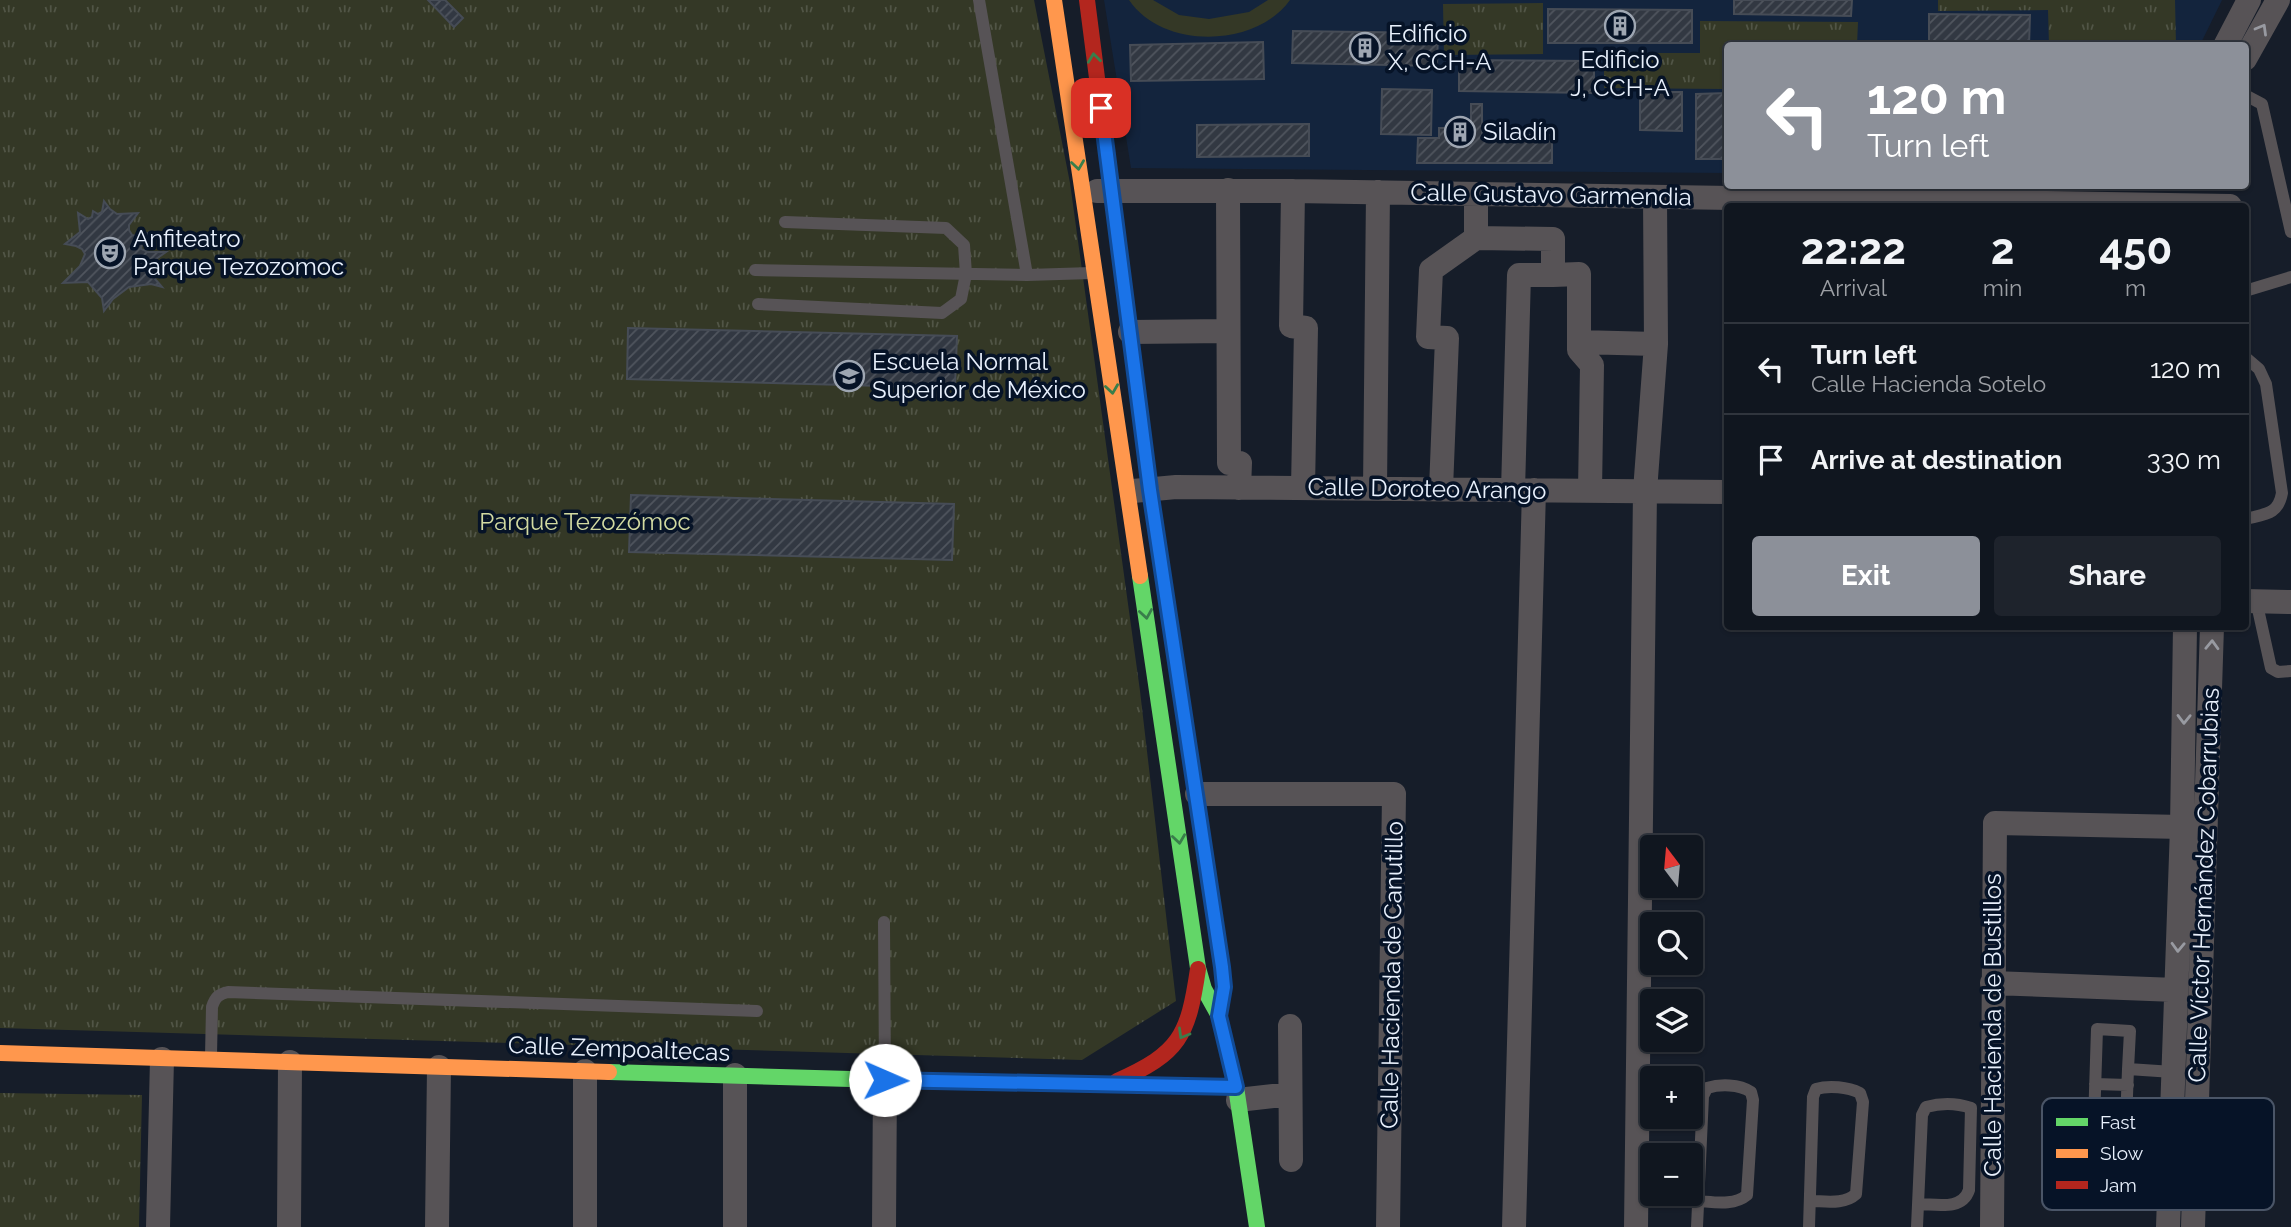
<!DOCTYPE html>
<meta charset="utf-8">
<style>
body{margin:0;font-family:Raleway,sans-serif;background:#1e232c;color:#f1f3f6;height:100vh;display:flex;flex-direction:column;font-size:26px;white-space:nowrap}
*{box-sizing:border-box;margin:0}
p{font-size:23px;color:#9c9fa4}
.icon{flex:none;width:38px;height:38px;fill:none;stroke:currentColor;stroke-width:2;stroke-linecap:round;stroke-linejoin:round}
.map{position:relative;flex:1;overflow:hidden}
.side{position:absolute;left:1724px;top:203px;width:525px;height:427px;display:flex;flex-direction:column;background:#10161f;border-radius:7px;box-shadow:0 2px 5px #0004,0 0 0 2px #30353d}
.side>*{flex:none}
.hud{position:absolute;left:1724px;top:42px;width:525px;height:147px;border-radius:7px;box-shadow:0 2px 5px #0004,0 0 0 2px #30353d;background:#8c9099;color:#fff;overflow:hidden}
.needle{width:46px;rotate:344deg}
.fabs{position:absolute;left:1640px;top:835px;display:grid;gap:14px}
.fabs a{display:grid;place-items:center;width:63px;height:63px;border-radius:7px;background:#10161f;box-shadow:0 2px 5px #0004,0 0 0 2px #30353d;font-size:35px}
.pin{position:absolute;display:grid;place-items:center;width:60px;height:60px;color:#fff;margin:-30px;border-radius:14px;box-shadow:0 4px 10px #0006}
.me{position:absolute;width:77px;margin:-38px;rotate:91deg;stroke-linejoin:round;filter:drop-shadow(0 0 5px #0008)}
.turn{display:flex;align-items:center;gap:24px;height:147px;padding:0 28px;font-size:32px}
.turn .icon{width:91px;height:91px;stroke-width:2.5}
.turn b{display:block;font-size:49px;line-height:60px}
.eta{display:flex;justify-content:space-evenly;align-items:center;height:119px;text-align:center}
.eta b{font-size:42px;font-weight:700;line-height:49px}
.primary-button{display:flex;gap:14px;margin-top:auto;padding:14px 28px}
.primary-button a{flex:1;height:80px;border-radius:7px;background:#8c9099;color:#fff;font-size:28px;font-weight:700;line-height:80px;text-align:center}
.primary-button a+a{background:#1e232c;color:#f1f3f6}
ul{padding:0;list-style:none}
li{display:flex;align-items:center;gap:21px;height:91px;padding:0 28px;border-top:2px solid #30353d}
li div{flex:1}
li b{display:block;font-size:26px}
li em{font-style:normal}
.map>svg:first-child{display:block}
.built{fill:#13243d}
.park{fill:url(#park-tufts)}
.pitch{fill:#343826}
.building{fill:url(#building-hatch);stroke:#464c56;stroke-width:2}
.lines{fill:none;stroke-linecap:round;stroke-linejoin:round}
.lane{stroke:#575356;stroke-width:12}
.street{stroke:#575356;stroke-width:24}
.fast{stroke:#63d668;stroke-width:16}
.slow{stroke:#ff974d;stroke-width:16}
.jam{stroke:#b3261e;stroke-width:16}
.oneway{stroke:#989aa1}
.oneway2{stroke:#397e4b}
.route-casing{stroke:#114b97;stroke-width:18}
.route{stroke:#1a73e8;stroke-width:12}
.labels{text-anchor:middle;stroke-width:7;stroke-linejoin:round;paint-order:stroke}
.poi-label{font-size:24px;fill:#e8f0fc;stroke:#061327;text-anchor:start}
.street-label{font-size:24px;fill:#e8f0fc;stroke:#061327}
.park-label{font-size:24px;fill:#d2daa1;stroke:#061327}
.key{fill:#061327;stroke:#4a5567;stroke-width:2}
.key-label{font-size:19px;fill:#e8f0fc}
</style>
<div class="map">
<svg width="2291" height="1227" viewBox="0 0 2291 1227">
<defs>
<pattern id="park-tufts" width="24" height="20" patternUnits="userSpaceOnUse" patternTransform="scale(1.75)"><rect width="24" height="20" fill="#343826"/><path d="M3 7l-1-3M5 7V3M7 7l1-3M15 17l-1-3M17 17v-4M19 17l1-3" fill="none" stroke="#515546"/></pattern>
<pattern id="building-hatch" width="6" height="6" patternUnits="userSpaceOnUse" patternTransform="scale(1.75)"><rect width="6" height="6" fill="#323842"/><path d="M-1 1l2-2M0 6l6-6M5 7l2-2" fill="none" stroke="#50555e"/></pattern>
</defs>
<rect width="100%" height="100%" fill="#161d29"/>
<path class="built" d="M1104,0H2222L2200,45L1727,46V173L1131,168Z"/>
<path class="park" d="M0,0H1034L1070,183L1140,691L1176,1001L1082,1060L0,1028Z
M1938,0H2175L2176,45H2049L2048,10L1938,11Z
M1543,3V54L1444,55L1443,4Z
M1700,21L1858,22L1857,45L1727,46V89L1604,88V53H1700Z
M0,1093L142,1095L139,1227H0Z"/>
<path class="pitch" d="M1129,0H1153L1179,15L1209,19L1249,12L1268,0H1290C1256,48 1163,50 1129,0Z"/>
<path class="building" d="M428,0H445L463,18L454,27Z
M1734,0H1852L1851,16L1734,14Z
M1548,9L1692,10V43H1548Z
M1929,14L2030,15L2029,46H1929Z
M1293,31L1438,33L1437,66L1292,63Z
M1263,42L1264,79L1131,81L1130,45Z
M1459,60L1594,61V93L1459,91Z
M1382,89L1432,90L1431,135L1381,134Z
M1640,92H1682V131L1640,130Z
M1727,93V159H1696V94Z
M1471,104H1482V135H1552V163H1417L1418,138H1439V128H1471Z
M1309,124V156L1197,157V125Z
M104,201L110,209L117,214L138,213L129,225V230L132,235L140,237L148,233L142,243L141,249L148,252H166L149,264L150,273L162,287L151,284L129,287L113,299L104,311L102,298L88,282L63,283L80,266L85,254L82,249L76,246L65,244L80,232L78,213L88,219L92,217L93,211L98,214L102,212Z
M628,328L957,336L955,388L627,379Z
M631,495L954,504L952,560L629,552Z"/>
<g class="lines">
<path class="lane" d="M979,0L1027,275
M2245,95L2262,104L2291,232
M755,270L1027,275L1092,273
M2245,291L2291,277
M758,304L942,313L961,299L966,274L964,245L946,228L785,222
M2245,357L2259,369L2266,384L2282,493C2278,515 2265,514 2245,519
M2256,600L2271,668L2278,672L2291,671
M884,922L885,1079
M211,1056L212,1007C215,997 219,994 228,992L757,1011
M2128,1069L2130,1031L2097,1029L2094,1122L2126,1123L2128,1069L2173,1072
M2095,1084L2128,1085
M1697,1227L1703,1096L1707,1088C1720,1084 1739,1084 1751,1092L1753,1100L1747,1195C1734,1206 1714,1202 1698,1201
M1809,1227L1813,1097L1816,1089C1829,1085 1848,1087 1860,1093L1863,1102L1856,1194C1844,1205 1825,1201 1810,1201
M1917,1227L1922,1115L1926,1107C1940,1103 1957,1103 1971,1108L1969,1190C1962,1211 1936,1204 1918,1204"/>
<path class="street" d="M2225,46L2249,0
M2245,59L2278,0
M1228,190L1229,463H1240L1239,488
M1097,191H1293L2230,206
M1293,191L1291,326L1306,328L1303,488
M1476,238L1553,239V275H1519L1513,490
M1476,238V194
M1553,275L1579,274V350L1592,365L1590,491
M1130,332L1228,331
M1579,342L1656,344
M1375,489L1378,192
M1441,489L1447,338L1428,337L1431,270L1476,238
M1133,491L1176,487L1727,492
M2245,601L2291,602
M1197,794H1394L1388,1227
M1992,983L2176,990
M1290,1026L1291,1160
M1238,1100L1290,1094
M158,1227L162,1059
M289,1227L290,1062
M437,1227L439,1067
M585,1227V1071
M735,1227V1075
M884,1227L885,1080
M1514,1227L1534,490
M1636,1227L1645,491L1656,344L1655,197
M1992,1227L1995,823L2182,827
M2168,1227L2182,827L2185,626
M2193,1227L2212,626"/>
<path class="fast" d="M1140,576L1198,968L1204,989L1219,1016L1236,1087L1257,1227
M609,1072L921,1081"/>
<path class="slow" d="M1054,0L1140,576
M1127,312L1149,482
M0,1053L609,1072
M921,1081L1236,1087"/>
<path class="jam" d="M1087,0L1127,312
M1117,1081C1180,1053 1188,1036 1198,969"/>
</g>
<defs><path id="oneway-chevron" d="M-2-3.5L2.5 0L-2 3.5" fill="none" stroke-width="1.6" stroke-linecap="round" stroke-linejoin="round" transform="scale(1.75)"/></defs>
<g class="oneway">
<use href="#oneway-chevron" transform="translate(2262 29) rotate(-60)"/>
<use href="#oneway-chevron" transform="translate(2212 645) rotate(-88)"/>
<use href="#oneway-chevron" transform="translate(2184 719) rotate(91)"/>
<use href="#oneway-chevron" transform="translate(2178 947) rotate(92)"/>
</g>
<g class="oneway2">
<use href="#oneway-chevron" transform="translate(1094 58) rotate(-97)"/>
<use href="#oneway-chevron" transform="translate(1078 165) rotate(82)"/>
<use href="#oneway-chevron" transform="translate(1112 389) rotate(82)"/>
<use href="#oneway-chevron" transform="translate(1146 614) rotate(81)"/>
<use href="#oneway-chevron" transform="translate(1179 839) rotate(82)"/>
<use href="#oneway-chevron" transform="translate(1183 1034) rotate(120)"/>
</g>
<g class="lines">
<g class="route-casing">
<path id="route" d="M885,1080L1236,1087L1219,1016L1224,987L1222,967L1150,490L1101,108"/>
</g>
<use href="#route" class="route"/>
</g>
<defs>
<g id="building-ring" transform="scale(1.575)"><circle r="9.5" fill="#061327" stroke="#9ea6b2" stroke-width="1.5"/><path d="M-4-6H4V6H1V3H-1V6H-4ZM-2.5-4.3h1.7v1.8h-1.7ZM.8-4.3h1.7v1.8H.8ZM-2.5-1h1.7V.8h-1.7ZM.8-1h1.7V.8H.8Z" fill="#9ea6b2"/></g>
<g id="theatre-ring" transform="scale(1.575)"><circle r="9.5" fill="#061327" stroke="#9ea6b2" stroke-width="1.5"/><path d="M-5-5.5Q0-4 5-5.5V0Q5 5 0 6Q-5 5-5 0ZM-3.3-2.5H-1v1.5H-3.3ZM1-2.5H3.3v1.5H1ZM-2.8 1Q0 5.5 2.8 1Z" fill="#9ea6b2"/></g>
<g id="school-ring" transform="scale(1.575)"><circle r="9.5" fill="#061327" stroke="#9ea6b2" stroke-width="1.5"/><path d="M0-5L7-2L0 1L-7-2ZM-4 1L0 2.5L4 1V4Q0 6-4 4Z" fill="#9ea6b2"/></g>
</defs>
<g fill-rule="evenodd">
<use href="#building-ring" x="1620" y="26"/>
<use href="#building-ring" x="1365" y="48"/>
<use href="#building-ring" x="1460" y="132"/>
<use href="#theatre-ring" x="110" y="253"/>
<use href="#school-ring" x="849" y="376"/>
</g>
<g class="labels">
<g class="poi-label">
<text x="1388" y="42">Edificio<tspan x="1388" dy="28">X, CCH-A</tspan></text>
<text x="1620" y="68" text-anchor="middle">Edificio<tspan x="1620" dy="28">J, CCH-A</tspan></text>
<text x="1483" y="140">Siladín</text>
<text x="133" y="247">Anfiteatro<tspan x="133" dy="28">Parque Tezozomoc</tspan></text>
<text x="872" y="370">Escuela Normal<tspan x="872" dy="28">Superior de México</tspan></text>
</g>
<g class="street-label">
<text transform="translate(1551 195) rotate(1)" y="8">Calle Gustavo Garmendia</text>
<text transform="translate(1427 489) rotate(1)" y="8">Calle Doroteo Arango</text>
<text transform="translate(2204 885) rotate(-88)" y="8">Calle Víctor Hernández Cobarrubias</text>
<text transform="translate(1392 975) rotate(-89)" y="8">Calle Hacienda de Canutillo</text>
<text transform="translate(1993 1025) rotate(-90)" y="8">Calle Hacienda de Bustillos</text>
<text transform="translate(619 1049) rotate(2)" y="8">Calle Zempoaltecas</text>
</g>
<g class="park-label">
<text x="585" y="530">Parque Tezozómoc</text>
</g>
</g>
<rect x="2042" y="1098" width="232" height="112" rx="10" class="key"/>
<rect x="2056" y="1118" width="32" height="8" fill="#63d668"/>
<rect x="2056" y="1149" width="32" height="9" fill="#ff974d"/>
<rect x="2056" y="1181" width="32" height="8" fill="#b3261e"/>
<g class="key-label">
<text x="2100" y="1129">Fast</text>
<text x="2100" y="1160">Slow</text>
<text x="2100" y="1192">Jam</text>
</g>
</svg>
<div class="fabs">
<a><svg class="needle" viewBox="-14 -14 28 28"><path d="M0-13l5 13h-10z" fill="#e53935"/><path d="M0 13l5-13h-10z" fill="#9c9fa4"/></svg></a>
<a><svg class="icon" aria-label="search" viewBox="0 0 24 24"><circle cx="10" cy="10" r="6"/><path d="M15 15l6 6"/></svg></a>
<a><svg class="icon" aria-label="layers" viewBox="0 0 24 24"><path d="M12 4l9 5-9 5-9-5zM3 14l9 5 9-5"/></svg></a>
<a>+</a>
<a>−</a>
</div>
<div class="pin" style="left:1101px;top:108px;background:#d93025"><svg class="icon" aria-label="arrive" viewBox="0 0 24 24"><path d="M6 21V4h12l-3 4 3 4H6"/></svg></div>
<svg class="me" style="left:885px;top:1080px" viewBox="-20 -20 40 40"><circle r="19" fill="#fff"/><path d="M0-13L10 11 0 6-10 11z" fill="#1a73e8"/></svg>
<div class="hud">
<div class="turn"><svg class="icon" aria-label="left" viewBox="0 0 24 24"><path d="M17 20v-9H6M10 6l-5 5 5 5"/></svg><div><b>120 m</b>Turn left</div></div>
</div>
<section class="side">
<div class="eta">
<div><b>22:22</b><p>Arrival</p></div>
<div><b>2</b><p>min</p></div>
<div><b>450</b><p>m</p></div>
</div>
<ul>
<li><svg class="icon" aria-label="left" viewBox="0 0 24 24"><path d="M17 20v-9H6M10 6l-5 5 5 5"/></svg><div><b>Turn left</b><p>Calle Hacienda Sotelo</p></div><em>120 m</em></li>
<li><svg class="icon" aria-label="arrive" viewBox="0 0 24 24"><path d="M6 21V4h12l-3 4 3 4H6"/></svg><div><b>Arrive at destination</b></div><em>330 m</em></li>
</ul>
<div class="primary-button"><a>Exit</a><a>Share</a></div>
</section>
</div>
